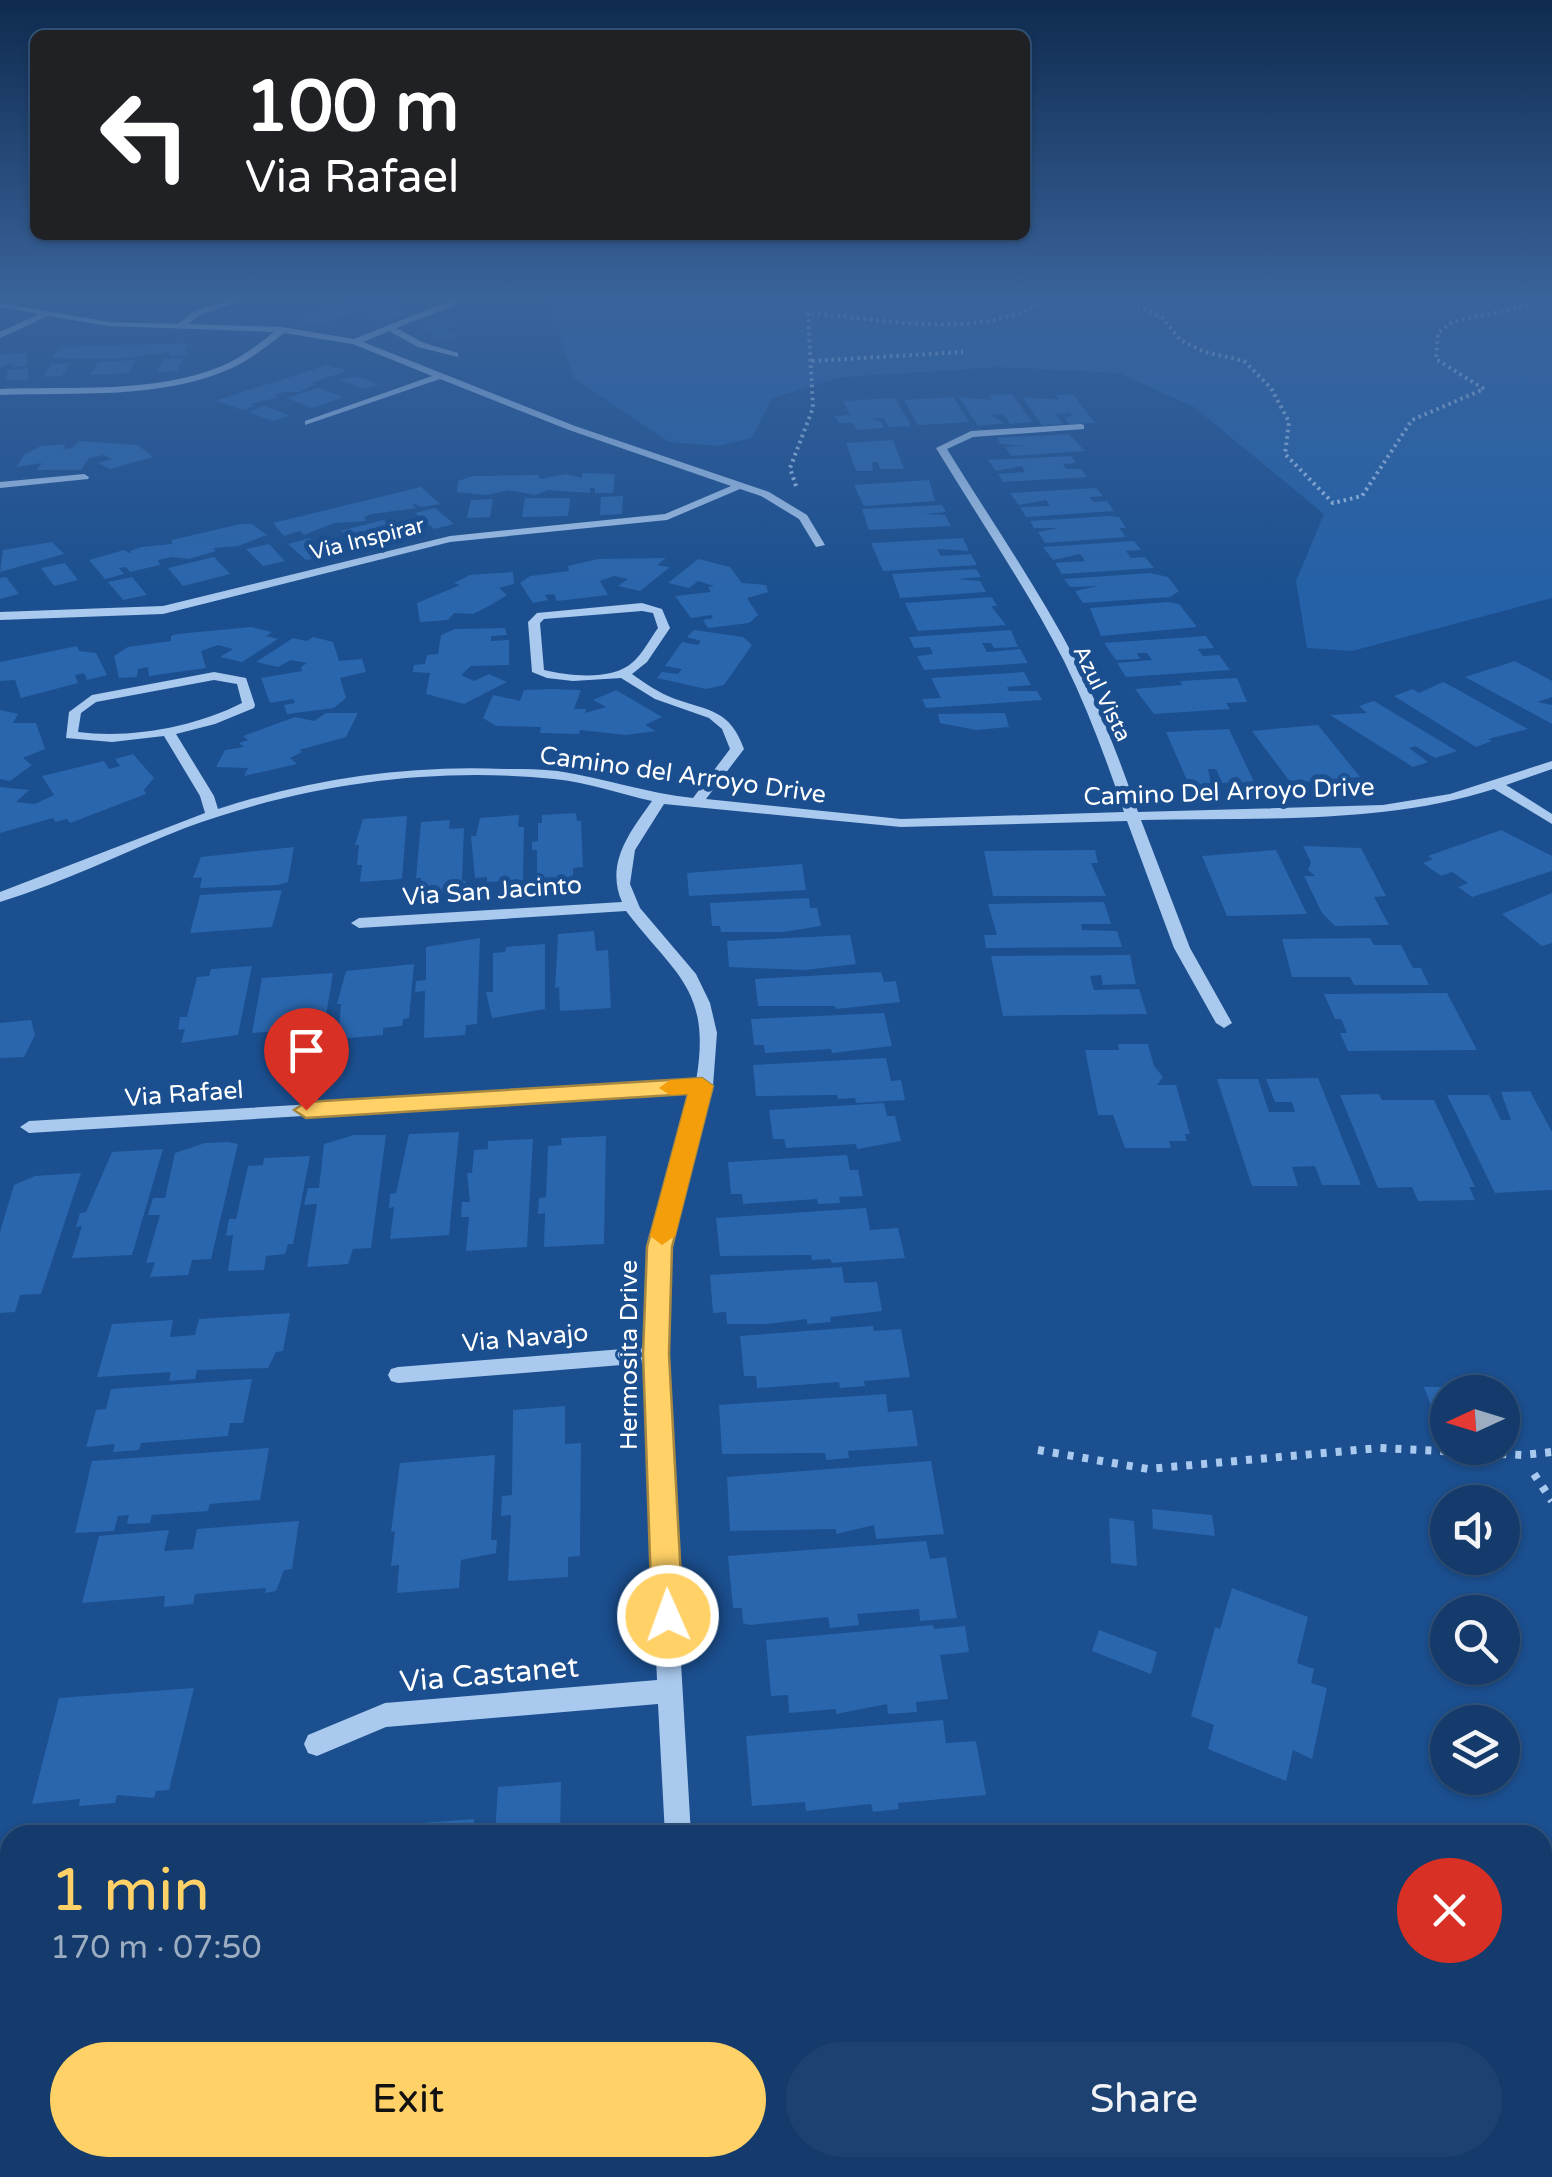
<!DOCTYPE html>
<meta charset="utf-8">
<style>
body{margin:0;font-family:"Varela Round",sans-serif;background:#1d4271;color:#f1f3f6;height:100vh;display:flex;flex-direction:column;font-size:38px;white-space:nowrap}
*{box-sizing:border-box;margin:0}
p{font-size:32px;color:#9dadc1}
.icon{flex:none;width:55px;height:55px;fill:none;stroke:currentColor;stroke-width:2;stroke-linecap:round;stroke-linejoin:round}
.map{position:relative;flex:1;overflow:hidden}
.drawer{position:absolute;left:0px;top:1825px;width:1552px;height:352px;display:flex;flex-direction:column;background:#143b6b;border-radius:30px 30px 0 0;box-shadow:0 2px 8px #0004,0 0 0 2px #33557e}
.drawer>*{flex:none}
.top-card{position:absolute;left:30px;top:30px;width:1000px;height:210px;border-radius:15px;box-shadow:0 2px 8px #0004,0 0 0 2px #33557e;background:#202124;color:#fff;overflow:hidden}
.needle{width:65px;rotate:266deg}
.fabs{position:absolute;left:1430px;top:1375px;display:grid;gap:20px}
.fabs a{display:grid;place-items:center;width:90px;height:90px;border-radius:50%;background:#143b6b;box-shadow:0 2px 8px #0004,0 0 0 2px #33557e;font-size:50px}
.pin{position:absolute;display:grid;place-items:center;width:85px;height:85px;color:#fff;margin:-102px -42px;border-radius:50% 50% 50% 0;rotate:-45deg;box-shadow:0 0 10px #0007}
.pin .icon{rotate:45deg}
.me{position:absolute;width:110px;margin:-55px;rotate:358deg;stroke-linejoin:round;filter:drop-shadow(0 0 8px #0008)}
.turn{display:flex;align-items:center;gap:35px;height:210px;padding:0 50px;font-size:45px}
.turn .icon{width:130px;height:130px;stroke-width:2.5}
.turn b{display:block;font-size:70px;line-height:85px}
.round{display:grid;place-items:center;flex:none;width:105px;height:105px;border-radius:52px;background:#1d4271}
.overview{display:flex;align-items:center;justify-content:space-between;height:170px;padding:0 50px}
h1{font-size:60px;font-weight:600;line-height:75px;color:#ffd166}
.button{display:flex;gap:20px;margin-top:auto;padding:20px 50px}
.button a{flex:1;height:115px;border-radius:60px;background:#ffd166;color:#111;font-size:40px;font-weight:600;line-height:115px;text-align:center}
.button a+a{background:#1d4271;color:#f1f3f6}
.map>svg:first-child{display:block}
.green{fill:#2461a8}
.building{fill:#2a66ad}
.lines{fill:none;stroke-linecap:round;stroke-linejoin:round}
.path-far1{stroke:#a9c9ee;stroke-width:4;stroke-dasharray:2.5 4;stroke-linecap:butt}
.path{stroke:#a9c9ee;stroke-width:8;stroke-dasharray:6 9;stroke-linecap:butt}
.minor{fill:#a9c9ee;fill-rule:evenodd}
.route{fill:#ffd166;stroke:#a68842;stroke-width:2.5}
.slow{fill:#f59e0b}
.labels{text-anchor:middle;stroke-width:10;stroke-linejoin:round;paint-order:stroke}
.far-street-label{font-size:22px;fill:#fff;stroke:#1b4f8f}
.street-label{font-size:25px;fill:#fff;stroke:#1b4f8f}
.near-street-label{font-size:30px;fill:#fff;stroke:#1b4f8f}
</style>
<div class="map">
<svg width="1552" height="2177" viewBox="0 0 1552 2177">
<rect width="100%" height="100%" fill="#1b4f8f"/>
<path class="green" d="M554,298H1552V598L1352,651L1307,648L1296,581L1324,514L1194,407L1119,373L999,367L843,377L772,398L752,438L718,446L669,442L574,378L549,304Z"/>
<path class="building" d="M351,298L396,299L329,322L314,324L296,319Z
M383,307L407,313L382,322L357,316Z
M440,319L451,326L442,327L458,337H430L435,335L425,327Z
M189,343L185,352L189,353L183,356H169L170,352L116,359L52,358L58,349L67,347Z
M27,353V366L11,367V363L0,368V354Z
M183,358L177,371L157,372L164,359Z
M135,360L129,373L90,375L98,362Z
M69,363L62,376L43,377L51,364Z
M327,365L347,371L310,383L315,384L300,392H284L274,395L280,397L250,404L255,406L243,410L215,401Z
M28,368V380H6L8,370Z
M355,376L380,384L365,389L340,380Z
M318,388L344,397L312,408L287,398Z
M1012,394L1032,422L1010,424L1003,414L990,415L1005,423L978,426L959,397L992,400L989,395Z
M1073,394L1095,423L1069,424L1064,417L1072,416L1070,413L1056,414L1063,424L1042,425L1022,397L1059,400L1056,395Z
M953,397L969,422L918,425L904,400Z
M895,398L911,426L889,427L883,418L871,419L881,421L884,428L857,430L853,423H839L835,416L850,415L843,401Z
M264,406L284,413L289,416L273,421L248,412Z
M1069,434L1085,451L1011,456L1005,447L1025,446L1001,444L997,438Z
M893,440L904,469H880L878,462H872L873,471H856L846,443Z
M79,441L138,445L153,457L110,469L98,463L112,459L104,455L89,458L81,470H37L42,463L16,467L25,454L41,446L66,444L63,449L72,448Z
M1071,456L1076,463L1063,464L1067,469H1081L1087,477L1003,482L998,474L1025,472L1022,466L996,471L988,460Z
M582,473L615,474L613,493H595V488H590V493L548,490L535,495L509,490L487,495L457,492L458,481L473,476L538,475L540,479L566,474L582,478Z
M929,480L935,501L864,506L854,485Z
M421,487L440,504L422,507L411,503L416,508L372,514L364,517L366,521L334,523L304,535L300,531L284,536L273,523Z
M1096,488L1103,496L1089,497L1093,502L1107,501L1114,511L1026,517L1020,507L1050,506L1046,500L1019,505L1010,493Z
M623,496L622,514L600,515L601,497Z
M525,498H570L568,516L522,517Z
M493,499L490,517L467,518L471,500Z
M942,505L946,512L923,514L945,515L951,526L869,530L862,509Z
M435,508L454,524L434,529L415,513Z
M1109,516L1119,517L1126,528H1119L1126,537L1045,543L1038,532L1059,528H1034L1030,521Z
M383,520L402,536L359,547L341,531Z
M240,524H252L267,535L238,546L213,548L216,551L189,559L172,557L158,560L160,565L130,572L126,567L119,568L124,574L105,579L89,560L124,550L132,554L130,551L141,547L172,544V540Z
M310,538L325,550L327,556L306,560L288,544Z
M963,538L969,551L937,549L941,556L971,554L977,565L883,571L871,543Z
M1134,541L1141,550L1126,551L1131,558L1145,557L1154,568L1062,574L1055,563L1085,561L1080,554L1053,560L1043,547Z
M52,542L64,554L0,572L3,550Z
M269,544L285,561L263,566L246,549Z
M214,557L230,574L183,586L168,568Z
M666,558L657,565L670,567L640,591L618,586L628,579L614,576L600,581L608,595L557,601L554,594L545,595L548,600L533,603L520,583L530,576L569,571L568,566L598,559Z
M698,559L730,567L742,583L766,585L768,592L747,598L758,615L749,623L708,628L703,620L713,618L711,615L691,618L675,596L711,592L708,587L714,586L698,581L689,588L668,583Z
M65,563L78,580L54,586L41,568Z
M976,569L981,577L957,579L980,581L986,592L900,598L892,574Z
M513,572L514,584L499,588L507,595L491,605L473,614L454,613L448,620L420,622L417,603L460,585L454,583L470,575Z
M1150,573L1168,577L1179,591L1170,597L1083,603L1075,591L1098,586L1070,587L1064,579Z
M6,577L19,594L0,599V578Z
M132,577L147,595L123,600L108,582Z
M992,597L997,606H991L1006,625L918,631L905,603Z
M1168,602L1179,604L1197,627L1101,636L1090,608Z
M251,627L272,632L266,636L278,639L242,662L220,657L233,649L218,645L201,651L206,668L149,676L148,667L138,669L137,677L119,678L114,656L128,647L171,641V636L177,634Z
M505,628L507,635L491,636V641L509,640V665L471,666L461,675L474,681L489,674L507,682L464,704L426,694L430,673L413,672L414,665L425,664L427,655L438,654L441,635L455,629Z
M694,630L743,637L752,645L724,685L706,689L657,678L662,672L678,674L682,669L665,666L682,642L698,645L701,641L687,637Z
M1011,630L1018,647L994,648L991,643H982L987,652L1020,649L1028,663L924,670L917,656L933,654L930,647L914,648L909,637Z
M1206,636L1214,648L1198,649L1203,656L1219,655L1230,670L1126,677L1117,663L1152,660L1147,653H1137L1140,659L1116,660L1104,643Z
M313,637L333,642L339,661L362,659L366,672L340,678L346,698L334,708L287,714L284,705L295,703L293,699L270,703L261,678L302,671L301,667L307,663L291,660L278,667L256,662L293,638L307,641Z
M77,646L79,651L96,653L107,675L87,680L84,673L75,675L78,683L21,698L15,680L0,681V662Z
M1515,661L1552,681V697L1537,702L1552,705V724L1465,677Z
M1024,672L1031,685L1007,687L1009,691H1037L1042,700L926,708L922,699L941,698L931,678Z
M1237,678L1247,702L1226,703L1230,709L1154,714L1135,689L1182,685L1180,681Z
M1443,682L1453,687L1528,729L1488,739L1492,741L1476,747L1394,696L1413,689L1419,693Z
M551,689L581,690L574,709H586L585,713L606,707L593,700L616,690L662,717L645,725L656,731L626,735L580,730L579,734L540,733L541,727L496,726L483,718L493,695L520,701L524,690Z
M1374,701L1384,707L1457,751L1435,758L1415,746L1409,748L1428,762L1413,767L1330,715L1367,713L1359,706Z
M0,710L18,714L13,723H36L45,749L23,758L32,765L10,781L0,779Z
M326,713H358L346,737L299,750L302,752L290,758L297,764L244,776L248,768L216,767L225,750L244,747L239,743L248,740L243,736L295,717L314,721Z
M1005,713L1009,727L976,730L940,723L938,714Z
M1318,725L1360,777L1291,783L1252,731Z
M1229,729L1254,782L1222,783L1216,769H1208L1211,784L1189,785L1166,732Z
M133,754L154,778L144,790L146,794L70,823L67,819L55,822L53,818L0,833V787L29,790L16,802L35,804L54,795L42,776L104,761L109,769L120,766L115,759Z
M576,813L577,821H581L583,867L573,868V886L537,888V850H532V842L538,841V823H542V815Z
M519,815L518,827H524L523,880L487,882V877L475,878L471,836H476L480,818Z
M407,816L402,879L360,882L362,865H357L359,845H355L363,819Z
M450,820L449,829L464,828L462,881H466L465,890L420,896L421,878H416L421,822Z
M1501,830L1552,856V871L1472,897L1458,887L1468,883L1452,872L1441,876L1423,863L1433,859L1428,856Z
M1303,846L1361,848L1386,896L1374,897L1389,925L1335,926L1322,913L1304,876H1315L1308,870L1311,862Z
M294,847L288,882L277,885L200,888L202,877L193,878L201,857Z
M1095,850L1098,863H1091L1106,896H993L984,851Z
M1276,850L1307,914L1227,916L1202,856Z
M802,864L806,890L689,896L687,873Z
M282,890L272,927L190,933L200,895Z
M1552,893V943L1542,946L1502,914Z
M809,898L810,908H817L821,926L783,932H721L720,926H712L710,903Z
M1104,902L1111,924H1081L1082,930L1117,931L1122,947L986,948L984,935H997L988,904Z
M594,931L596,951L608,950L611,1008L560,1011L559,987L555,988L558,934Z
M850,935L856,964L804,970L729,967L727,941Z
M480,938L477,1024L466,1025L465,1035L424,1038L425,991L415,992L416,981L426,980V947Z
M1370,938L1374,945H1401L1413,968H1421L1429,985H1354L1350,977H1292L1282,939Z
M545,944V1009L492,1018L486,992H493V953L505,952L506,947Z
M1130,955L1136,984L1103,985L1101,975L1090,976L1094,990L1139,989L1147,1014L1003,1016L991,956Z
M414,964L409,1018L403,1019L402,1026L383,1028V1035L338,1039L341,1004H337L346,971Z
M252,966L238,1035L181,1043L185,1029L178,1030L180,1017H187L197,977L209,976L211,969Z
M881,972L884,982L896,981L900,1002L836,1009L835,1006H758L755,979Z
M333,973L324,1028L252,1033L262,978Z
M1447,993L1477,1050L1348,1051L1340,1033H1347L1341,1019H1335L1324,994Z
M884,1013L892,1046L832,1053L831,1049L765,1053L764,1045H754L751,1019Z
M31,1020L35,1035L24,1057L0,1058V1023Z
M1118,1044H1148L1154,1066L1163,1077L1157,1085H1176L1190,1134H1185L1187,1141H1169L1171,1148H1125L1113,1115H1098L1085,1050H1119Z
M886,1058L891,1081L901,1080L905,1100L856,1103L855,1098L838,1099L837,1095L756,1096L753,1065Z
M1318,1078L1361,1185H1322L1315,1166L1292,1167L1298,1186H1252L1217,1079H1258L1269,1112H1295L1292,1102H1275L1266,1079Z
M1530,1091L1552,1132V1190L1495,1193L1447,1095H1489L1501,1120H1511L1501,1092Z
M1379,1094L1382,1100H1434L1475,1187H1469L1475,1200L1418,1201L1412,1187L1378,1188L1340,1095Z
M884,1103L887,1116H895L901,1141L857,1149L856,1144L786,1148L784,1139H773L769,1110Z
M459,1132L449,1235L390,1239L394,1207L389,1208L390,1194L396,1193L409,1134Z
M354,1135H386L371,1248L353,1249L348,1264L307,1267L317,1204L304,1205L308,1188H319L324,1144Z
M606,1136L604,1244L544,1247L545,1213L538,1214L539,1198L546,1197L548,1146L562,1145L561,1138Z
M533,1139L527,1247L466,1251L469,1217H461L462,1202H470L467,1173H472L474,1150L488,1149V1141Z
M228,1142L238,1144L211,1259L192,1260L188,1275L150,1277L155,1262L146,1263L160,1215H148L153,1198H165L175,1153L205,1143Z
M163,1149L132,1255L72,1258L82,1226L76,1227L80,1213L86,1212L112,1152Z
M847,1155L850,1170H858L863,1196L839,1197L840,1203L818,1204L817,1199L743,1204L742,1194H731L728,1162Z
M310,1156L293,1244H288L285,1254L266,1256L264,1270L228,1271L233,1235L226,1236L229,1219H236L248,1166L263,1165L264,1158Z
M81,1173L41,1294L20,1295L15,1312L0,1313V1232L14,1185L35,1176Z
M866,1208L870,1230L898,1228L905,1258L832,1263L830,1259L812,1260L811,1255L720,1256L716,1218Z
M842,1267L844,1283L877,1282L882,1311L830,1317L831,1322L807,1324V1319L767,1324H727L726,1312L713,1313L710,1275Z
M290,1313L283,1351L276,1352L268,1368L197,1370L195,1379L169,1381L171,1372L97,1377L112,1324L173,1320L170,1337L195,1335L199,1319Z
M873,1326L874,1331L901,1329L910,1377L864,1381L865,1386L840,1388L839,1382L757,1388L756,1376H744L740,1336Z
M252,1379L243,1423H230L228,1436L141,1443L139,1450L113,1452L115,1444L86,1447L96,1410L106,1409L111,1389Z
M1424,1387H1457L1459,1392H1448V1427H1439Z
M886,1394L888,1412L912,1410L918,1446L848,1451L849,1458L826,1460L825,1453L722,1454L719,1405Z
M565,1406V1444L581,1443L580,1556L568,1557V1577L508,1581L511,1515L501,1516L502,1496L512,1495L513,1410Z
M269,1448L260,1500L210,1504L208,1511L152,1515L150,1523L127,1524L129,1515L118,1516L114,1531L75,1533L92,1461Z
M495,1455L491,1540H497L496,1553L461,1560L459,1588L397,1593L399,1565L391,1566L395,1531L391,1532L400,1463Z
M931,1461L944,1534L876,1539L874,1525L836,1534V1529L730,1531L727,1477Z
M1152,1509L1212,1515L1215,1536L1153,1529Z
M1109,1518L1134,1521L1137,1566L1111,1563Z
M299,1521L292,1569L284,1570L276,1591L265,1593L266,1588L195,1594L193,1604L164,1607L165,1596L82,1603L99,1536L169,1530L164,1551L193,1549L197,1529Z
M926,1541L930,1559L946,1557L957,1618L920,1621L919,1609L857,1614L859,1625L830,1628L828,1617L749,1625L743,1623L742,1608H733L728,1556Z
M1232,1588L1308,1617L1297,1663L1314,1669L1311,1683L1327,1688L1312,1759L1293,1750L1286,1781L1208,1749L1214,1725L1191,1716L1215,1627L1220,1629Z
M933,1625L934,1629L965,1626L969,1652L940,1655L948,1699L916,1702L917,1712L888,1714L887,1704L836,1714V1709L789,1713L788,1695L771,1696L766,1640Z
M1099,1630L1157,1652L1151,1674L1092,1651Z
M194,1688L169,1790L156,1791L154,1798L117,1795L115,1803L79,1806L80,1799L32,1804L59,1698Z
M943,1720L946,1743L976,1741L986,1795L898,1803L899,1809L873,1812L871,1804L806,1811L805,1802L752,1806L746,1736Z
M561,1782L560,1835H495L498,1787Z
M474,1819L473,1835H406L408,1824Z
M960,1823L962,1835H840V1832Z
M835,2168H993L994,2177H956V2173L836,2177Z
M1189,2168H1265L1267,2177H1191Z"/>
<g class="lines">
<path class="path-far1" d="M1120,298L1162,317L1180,340L1205,352L1244,361L1271,388L1289,422L1285,454L1333,503L1362,496L1412,420L1484,389L1436,359L1438,333L1452,322L1552,300
M812,361L963,352
M796,486L790,468L813,408L808,313C882,318 983,343 1048,298"/>
<path class="path" d="M1038,1450L1148,1469L1379,1448L1523,1455L1552,1452
M1534,1474L1552,1501"/>
<path class="minor" d="M237,298H250L200,315L188,324L282,327L354,339L449,301L446,298H455L458,304L396,328L424,343L458,353V357L418,347L389,331L363,342L575,426L769,492L807,515L825,545L816,547L799,519L761,496L740,489L667,520L450,542L163,614L0,620V612L163,606L450,536L665,514L731,486L569,430L440,379L305,425V421L432,376L353,344L284,333C267,346 251,359 232,368C162,400 75,392 0,395V389C72,386 154,394 222,366C241,358 258,345 274,332L109,326L48,316L0,338V332L39,314L0,307V303L109,322L178,324L194,311Z
M1081,424L1084,425V429L973,437L947,449C990,519 1038,588 1076,661C1101,710 1120,761 1138,812L1383,805L1450,794L1552,761V769L1506,785L1552,814V824L1494,789C1383,825 1257,817 1141,820L1190,948L1232,1023L1224,1028L1216,1023L1174,948L1127,821L901,827L664,804L635,850L630,884L640,908L696,974L710,1003L717,1033L713,1086L679,1199L669,1254L670,1472L691,1835H665L658,1704L386,1727L317,1756L308,1753L304,1744L308,1735L385,1703L657,1680L648,1472L646,1363L398,1383L391,1381L388,1375L391,1369L398,1367L647,1347L649,1254L653,1227L693,1092L29,1133L20,1127L29,1121L696,1081C712,989 675,975 626,911L359,928L351,923L359,918L622,902C605,863 630,832 652,801C620,794 587,782 554,779C431,766 301,785 185,828C124,852 63,883 0,902V892L205,813L200,796L164,736L112,742L66,738L69,712L92,695L214,672L246,678L255,705L254,708L215,724L176,734L214,796L218,809C310,779 407,765 504,769C522,769 540,769 558,771C603,778 646,793 693,798L730,749L722,729L709,718L655,699L621,678L573,681L547,678L532,672L528,622L537,613L642,603L662,609L670,628L647,662L632,674C646,684 659,693 675,699C710,711 730,710 744,749L706,799L901,819L1124,812C1107,761 1088,710 1064,661C1026,587 979,519 936,448L971,431ZM642,611L653,613L658,628C650,639 643,653 633,662C613,681 569,676 544,670L540,623L544,619ZM214,680L237,684L242,703C195,727 130,739 78,732L81,713L96,702Z
M84,474L89,477L88,479L0,488V482Z
M680,2168H710V2177H680Z"/>
</g>
<linearGradient id="sky" x2="0" y2="1"><stop stop-color="#0f2b4f"/><stop offset="0.49" stop-color="#39639b"/><stop offset="1" stop-color="#39639b" stop-opacity="0"/></linearGradient>
<rect width="1552" height="603" fill="url(#sky)"/>
<path class="route" d="M702,1078L713,1086L672,1247L669,1354L683,1616L679,1627L668,1631L657,1627L652,1616L643,1354L647,1247L688,1094L306,1118L294,1110L306,1102Z"/>
<path class="slow" d="M702,1078L713,1086L675,1236L662,1245L650,1236L688,1094L670,1095L659,1088L670,1080Z"/>
<g class="labels">
<g class="far-street-label">
<text transform="translate(367 538) rotate(-14)" y="8">Via Inspirar</text>
<text transform="translate(1103 693) rotate(64)" y="8">Azul Vista</text>
</g>
<g class="street-label">
<text transform="translate(683 774) rotate(8)" y="9">Camino del Arroyo Drive</text>
<text transform="translate(1229 791) rotate(-2)" y="9">Camino Del Arroyo Drive</text>
<text transform="translate(492 890) rotate(-4)" y="9">Via San Jacinto</text>
<text transform="translate(184 1093) rotate(-4)" y="9">Via Rafael</text>
<text transform="translate(525 1337) rotate(-5)" y="9">Via Navajo</text>
<text transform="translate(628 1355) rotate(-90)" y="9">Hermosita Drive</text>
</g>
<g class="near-street-label">
<text transform="translate(489 1674) rotate(-5)" y="10">Via Castanet</text>
</g>
</g>
</svg>
<div class="fabs">
<a><svg class="needle" viewBox="-14 -14 28 28"><path d="M0-13l5 13h-10z" fill="#e53935"/><path d="M0 13l5-13h-10z" fill="#9dadc1"/></svg></a>
<a><svg class="icon" aria-label="sound" viewBox="0 0 24 24"><path d="M4 9h4l5-4v14l-5-4H4zM17 9q2 3 0 6"/></svg></a>
<a><svg class="icon" aria-label="search" viewBox="0 0 24 24"><circle cx="10" cy="10" r="6"/><path d="M15 15l6 6"/></svg></a>
<a><svg class="icon" aria-label="layers" viewBox="0 0 24 24"><path d="M12 4l9 5-9 5-9-5zM3 14l9 5 9-5"/></svg></a>
</div>
<div class="pin" style="left:306px;top:1110px;background:#d93025"><svg class="icon" aria-label="arrive" viewBox="0 0 24 24"><path d="M6 21V4h12l-3 4 3 4H6"/></svg></div>
<svg class="me" style="left:668px;top:1616px" viewBox="-20 -20 40 40"><circle r="17" fill="#ffd166" stroke="#fff" stroke-width="3"/><path d="M0-11L8 9 0 5-8 9z" fill="#fff"/></svg>
<div class="top-card">
<div class="turn"><svg class="icon" aria-label="left" viewBox="0 0 24 24"><path d="M17 20v-9H6M10 6l-5 5 5 5"/></svg><div><b>100 m</b>Via Rafael</div></div>
</div>
<section class="drawer">
<div class="overview"><div><h1>1 min</h1><p>170 m · 07:50</p></div><a class="round" style="background:#d93025;color:#fff"><svg class="icon" aria-label="close" viewBox="0 0 24 24"><path d="M6 6l12 12M18 6L6 18"/></svg></a></div>
<div class="button"><a>Exit</a><a>Share</a></div>
</section>
</div>
